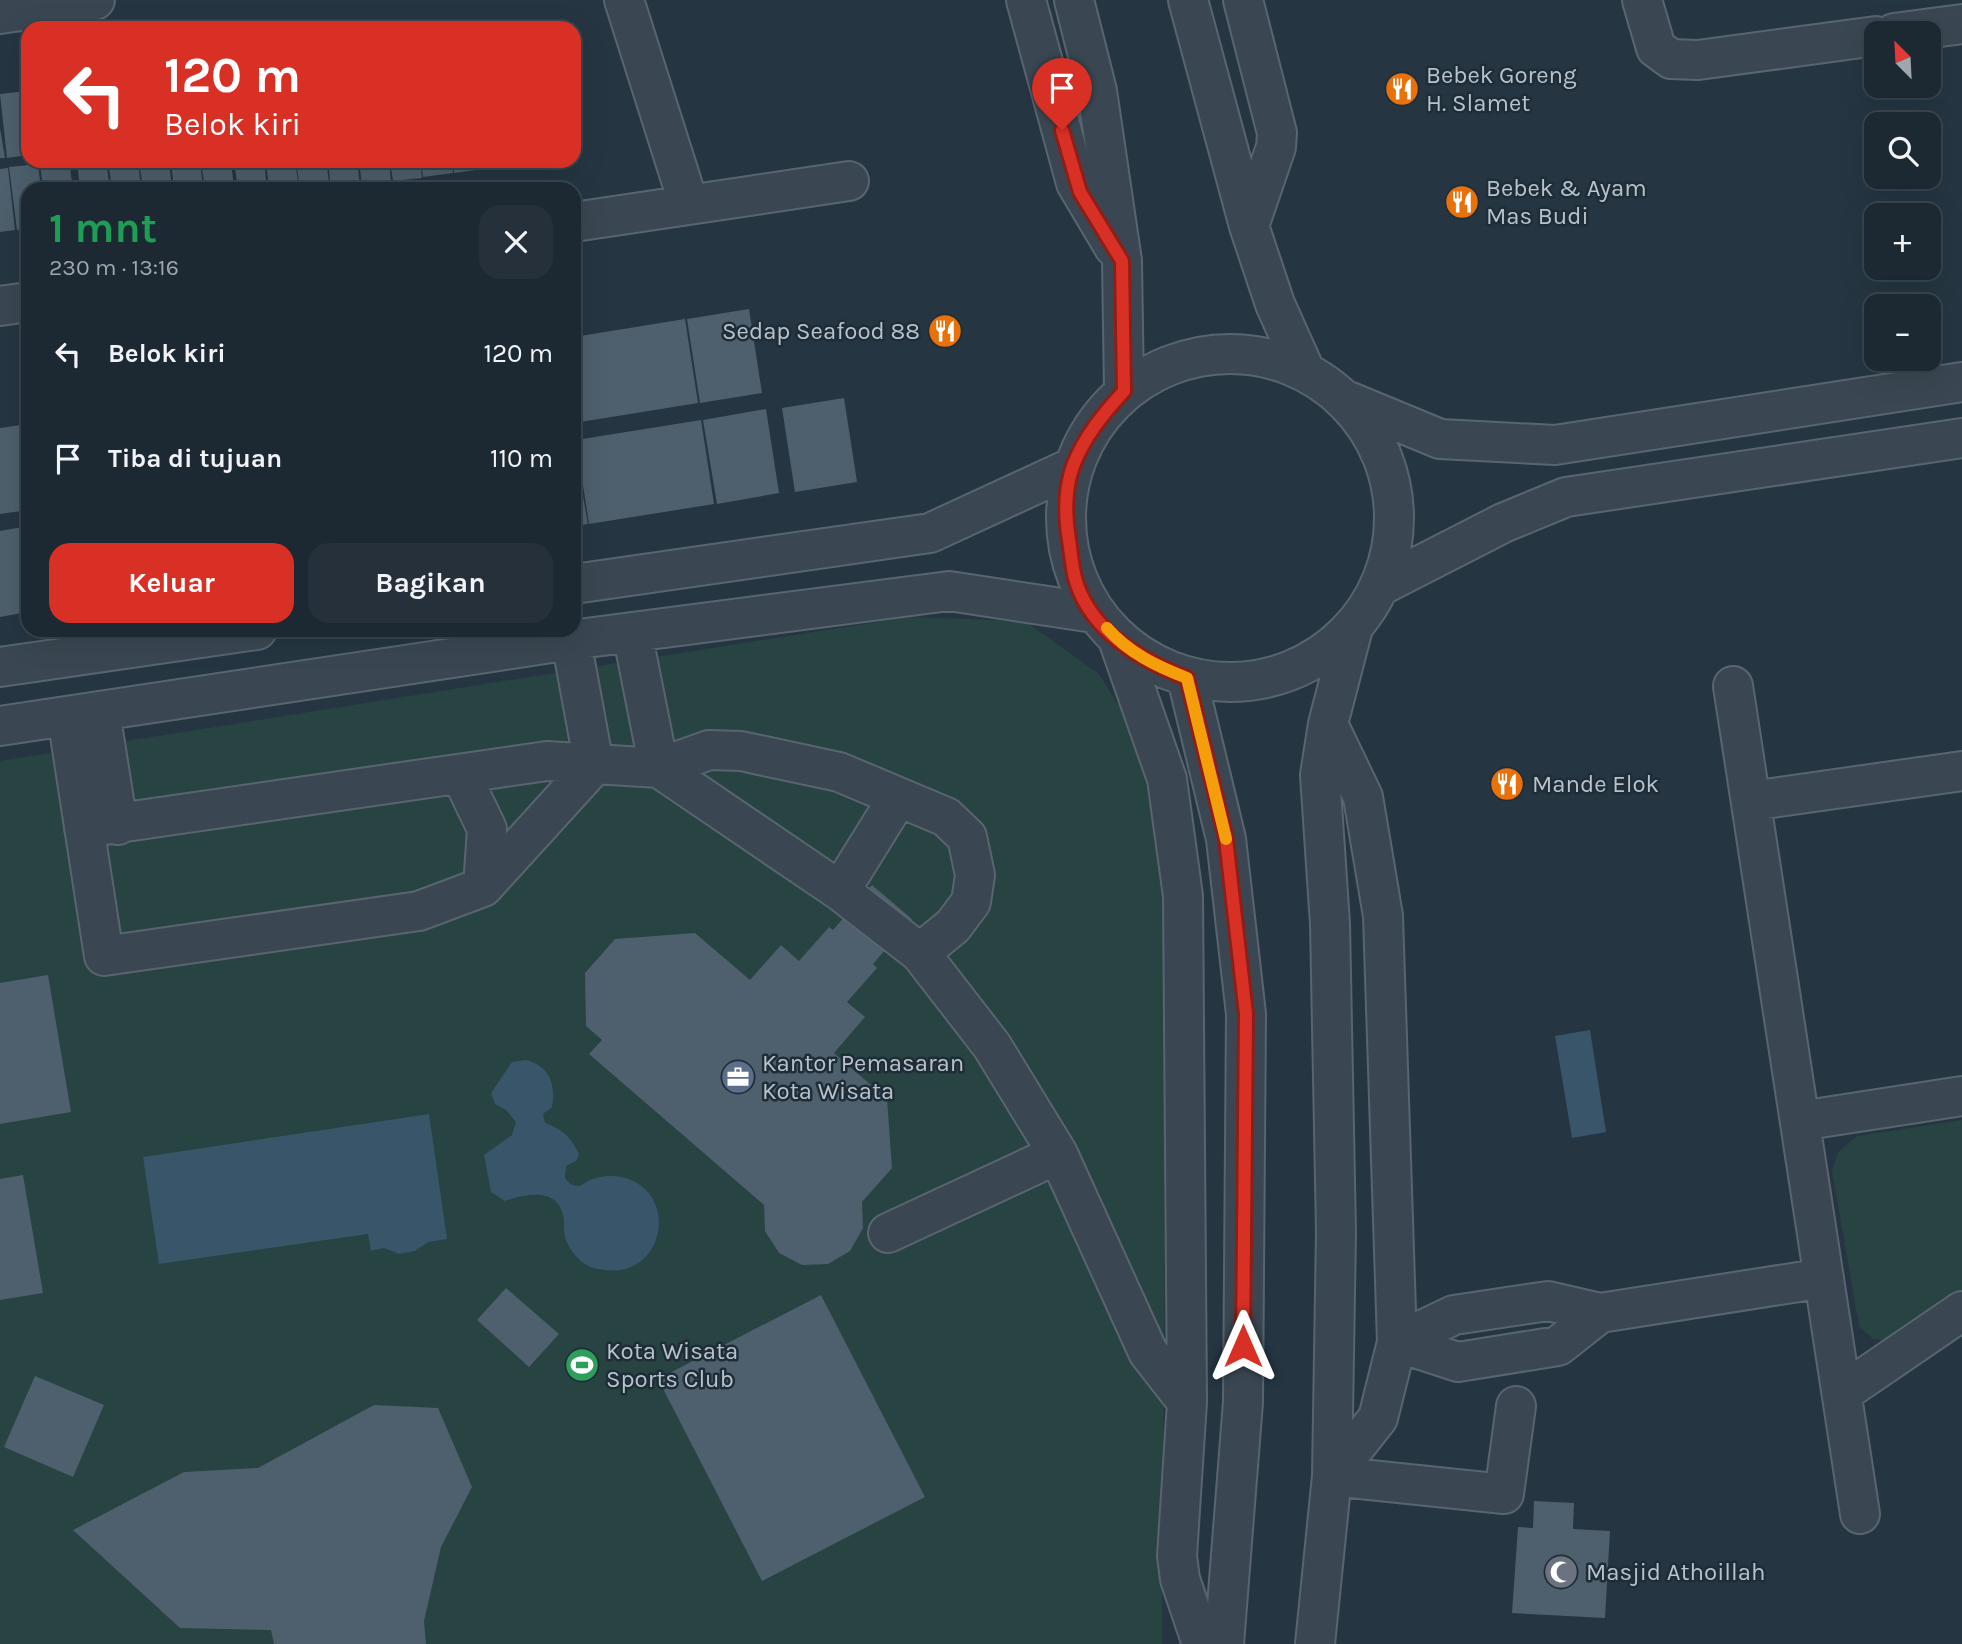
<!DOCTYPE html>
<html lang="id">
<meta charset="utf-8">
<style>
body{margin:0;font-family:Karla,sans-serif;background:#25303a;color:#f1f3f6;height:100vh;display:flex;flex-direction:column;font-size:26px;white-space:nowrap}
*{box-sizing:border-box;margin:0}
p{font-size:23px;color:#a0a6ac}
.icon{flex:none;width:38px;height:38px;fill:none;stroke:currentColor;stroke-width:2;stroke-linecap:round;stroke-linejoin:round}
.map{position:relative;flex:1;overflow:hidden}
.panel{position:absolute;left:21px;top:182px;width:560px;height:455px;display:flex;flex-direction:column;background:#1c2832;border-radius:21px;box-shadow:0 7px 28px #0002,0 0 0 2px #3a444d}
.panel>*{flex:none}
.banner{position:absolute;left:21px;top:21px;width:560px;height:147px;border-radius:21px;box-shadow:0 7px 28px #0002,0 0 0 2px #3a444d;background:#d93025;color:#fff;overflow:hidden}
.needle{width:46px;rotate:336deg}
.tools{position:absolute;left:1864px;top:21px;display:grid;gap:14px}
.tools a{display:grid;place-items:center;width:77px;height:77px;border-radius:14px;background:#1c2832;box-shadow:0 7px 28px #0002,0 0 0 2px #3a444d;font-size:35px}
.pin{position:absolute;display:grid;place-items:center;width:60px;height:60px;color:#fff;margin:-72px -30px;border-radius:50% 50% 50% 0;rotate:-45deg;box-shadow:0 0 7px #0007}
.pin .icon{rotate:45deg}
.me{position:absolute;width:77px;margin:-38px;rotate:0deg;stroke-linejoin:round;filter:drop-shadow(0 0 5px #0008)}
.turn{display:flex;align-items:center;gap:24px;height:147px;padding:0 28px;font-size:32px}
.turn .icon{width:91px;height:91px;stroke-width:2.5}
.turn b{display:block;font-size:49px;line-height:60px}
.round{display:grid;place-items:center;flex:none;width:74px;height:74px;border-radius:21px;background:#25303a}
.headline{display:flex;align-items:center;justify-content:space-between;height:119px;padding:0 28px}
h1{font-size:42px;font-weight:700;line-height:52px;color:#1e9e55}
.button{display:flex;gap:14px;margin-top:auto;padding:14px 28px}
.button a{flex:1;height:80px;border-radius:21px;background:#d93025;color:#fff;font-size:28px;font-weight:700;line-height:80px;text-align:center}
.button a+a{background:#25303a;color:#f1f3f6}
ul{padding:0;list-style:none}
li{display:flex;align-items:center;gap:21px;height:105px;padding:0 28px}
li div{flex:1}
li b{display:block;font-size:26px}
li em{font-style:normal}
.map>svg:first-child{display:block}
.green{fill:#274342}
.water{fill:#395569}
.building{fill:#4e606d}
.lines{fill:none;stroke-linecap:round;stroke-linejoin:round}
.minor-casing{stroke:#58656f;stroke-width:42}
.minor{stroke:#3a4752;stroke-width:38}
.route-casing{stroke:#8d1f18;stroke-width:18}
.route{stroke:#d93025;stroke-width:12}
.slow{stroke:#f59e0b;stroke-width:12}
.labels{text-anchor:middle;stroke-width:5;stroke-linejoin:round;paint-order:stroke}
.poi-label{font-size:24px;fill:#b7c2cc;stroke:#1e2d37;text-anchor:start}
</style>
<div class="map">
<svg width="1962" height="1644" viewBox="0 0 1962 1644">
<rect width="100%" height="100%" fill="#253642"/>
<path class="green" d="M908,617L1025,621L1099,674L1138,737L1173,943L1166,1087L1162,1644H0V761Z
M1962,1120V1290L1889,1341L1873,1339L1859,1326L1832,1171L1838,1152L1857,1136Z"/>
<path class="water" d="M1590,1030L1606,1132L1572,1138L1555,1036Z
M526,1060C550,1066 556,1085 552,1107L543,1114L545,1123C562,1129 571,1137 579,1154L576,1161L566,1166L565,1178C567,1181 570,1184 573,1185C579,1188 583,1184 588,1181C607,1172 632,1175 647,1191C667,1213 661,1251 635,1265C623,1272 610,1271 598,1269C583,1267 569,1251 565,1237C563,1230 565,1222 563,1215C557,1187 524,1194 505,1201L491,1192L484,1155L512,1135L516,1122L506,1110L495,1104L491,1093L512,1062Z
M429,1114L447,1239L428,1242L415,1251L399,1254L384,1248L371,1251L368,1234L159,1264L143,1157Z"/>
<path class="building" d="M28,91V155L7,158L0,94Z
M0,128L5,158H0Z
M56,161H69L73,189H43L40,163Z
M77,161H106L110,189H80Z
M108,161H138L141,189H112Z
M139,161H169L172,189H143Z
M171,161H200L203,189H174Z
M201,161H231L234,189H205Z
M234,161H264L267,189H238Z
M266,161H295L299,189H269Z
M296,161H326L330,189H300Z
M328,161H357L360,186L331,189Z
M359,161H389L391,182L362,185Z
M390,161H420L422,178L393,181Z
M421,161H451L453,173L423,177Z
M453,161H482L483,169L454,173Z
M38,164L41,189H28V229L17,230L9,167Z
M8,168L15,230L0,232V169Z
M749,309L762,393L700,403L687,319Z
M685,319L698,403L574,423V337Z
M844,398L857,482L795,492L782,408Z
M766,409L779,493L717,504L703,420Z
M701,420L714,504L589,524L576,440Z
M28,424V510L0,514V428Z
M574,446L588,524L574,526Z
M28,526V612L0,617V531Z
M872,885L912,919L873,964L877,968L847,1002L865,1017L834,1053L887,1099L892,1168L862,1202L863,1228L850,1251L828,1264L802,1265L779,1253L765,1231L764,1205L589,1054L602,1040L586,1026L585,973L615,939L695,933L750,980L781,945L799,961L829,927L833,930Z
M48,975L71,1112L0,1124V983Z
M23,1175L43,1293L0,1300V1179Z
M506,1288L559,1334L529,1367L477,1320Z
M821,1295L925,1497L762,1581L658,1379Z
M35,1376L104,1405L73,1477L4,1447Z
M374,1405L438,1408L472,1487L441,1547L424,1621L426,1644H274L271,1630L180,1628L73,1530L184,1472L258,1468Z
M1534,1501L1574,1503L1573,1529L1610,1531L1605,1618L1512,1613L1518,1527L1533,1528Z"/>
<g class="lines">
<g class="minor-casing">
<path id="minor" d="M624,0L689,205
M1026,0L1076,183L1114,247
M1074,0L1097,91L1122,261L1124,391
M1188,0L1249,226L1275,304L1305,371
M1243,0L1277,133L1276,147L1249,226
M1642,0L1656,48L1671,59L1698,60L1876,36
M0,14L95,0
M1894,33L1962,24
M574,222L849,181
M0,306L28,302
M1066 518a164 164 0 1 1 328 0a164 164 0 1 1-328 0Z
M1348,401L1440,439L1555,445L1962,382
M574,584L930,533L1073,467
M1380,586L1503,523L1566,497L1962,438
M632,632L659,768L840,891L920,953L992,1046L1058,1154L1148,1352L1187,1402
M1119,642L1167,779L1183,896L1187,1402L1177,1556L1180,1579L1202,1644
M0,667L257,630
M1187,678L1226,839L1246,1014L1243,1402L1224,1644
M1733,686L1860,1514
M100,712L118,825
M67,716L104,956L419,911L483,887L594,765L571,640
M1328,724L1363,797L1383,916L1397,1342L1378,1418L1332,1476
M0,726L571,640L949,591L1094,613
M461,775L487,829L483,887
M1751,801L1962,771
M84,828L547,761L659,768L709,750L741,751L839,772L946,817L967,837L975,875L971,902L953,926L920,953
M840,891L897,799
M1800,1121L1962,1096
M888,1233L1058,1154
M1397,1342L1454,1315L1548,1301L1600,1313L1824,1278
M1397,1342L1458,1362L1558,1346L1600,1313
M1842,1393L1962,1311
M1332,1476L1504,1494L1516,1406
M1315,1644L1332,1476L1336,1232L1330,924L1320,775L1328,724L1353,628"/>
</g>
<use href="#minor" class="minor"/>
</g>
<g class="lines">
<g class="route-casing">
<path id="route" d="M1062,130L1080,192L1122,261L1124,391C1103,414 1084,437 1073,466C1064,491 1065,516 1069,540C1071,553 1072,566 1075,578C1089,630 1140,660 1187,678L1226,839L1246,1014L1243,1346"/>
</g>
<use href="#route" class="route"/>
<path class="slow" d="M1107,628C1129,653 1156,666 1187,678L1226,839"/>
</g>
<defs>
<g id="restaurant-disc" transform="scale(1.75)"><circle r="9.5" fill="#e8710a" stroke="#1e2d37"/><path d="M-5-6h1v4h1v-4h1v4h1v-4h1v5L-1.5 .5V6h-2V.5L-5-1ZM5-6V6H3V1.5H1.5Q1.5-4 5-6Z" fill="#fff"/></g>
<g id="office-disc" transform="scale(1.75)"><circle r="9.5" fill="#5c6f8a" stroke="#1e2d37"/><path d="M-6-3h4V-5.5h4V-3h4V5H-6ZM-1-4.5V-3h2v-1.5ZM-6 0V1H6V0Z" fill="#fff"/></g>
<g id="stadium-disc" transform="scale(1.75)"><circle r="9.5" fill="#2e9e5b" stroke="#1e2d37"/><path d="M0-5a6.5 5 0 1 0 0 10a6.5 5 0 1 0 0-10ZM-3.5-1.8h7v3.6h-7Z" fill="#fff"/></g>
<g id="mosque-disc" transform="scale(1.75)"><circle r="9.5" fill="#6b7280" stroke="#1e2d37"/><path d="M3.5-4.9A6 6 0 1 0 3.5 4.9A5 5 0 1 1 3.5-4.9Z" fill="#fff"/></g>
</defs>
<g fill-rule="evenodd">
<use href="#restaurant-disc" x="1402" y="89"/>
<use href="#restaurant-disc" x="1462" y="202"/>
<use href="#restaurant-disc" x="945" y="331"/>
<use href="#restaurant-disc" x="1507" y="784"/>
<use href="#office-disc" x="738" y="1077"/>
<use href="#stadium-disc" x="582" y="1365"/>
<use href="#mosque-disc" x="1561" y="1572"/>
</g>
<g class="labels">
<g class="poi-label">
<text x="1426" y="83">Bebek Goreng<tspan x="1426" dy="28">H. Slamet</tspan></text>
<text x="1486" y="196">Bebek &amp; Ayam<tspan x="1486" dy="28">Mas Budi</tspan></text>
<text x="920" y="339" text-anchor="end">Sedap Seafood 88</text>
<text x="1532" y="792">Mande Elok</text>
<text x="762" y="1071">Kantor Pemasaran<tspan x="762" dy="28">Kota Wisata</tspan></text>
<text x="606" y="1359">Kota Wisata<tspan x="606" dy="28">Sports Club</tspan></text>
<text x="1586" y="1580">Masjid Athoillah</text>
</g>
</g>
</svg>
<div class="tools">
<a><svg class="needle" viewBox="-14 -14 28 28"><path d="M0-13l5 13h-10z" fill="#e53935"/><path d="M0 13l5-13h-10z" fill="#a0a6ac"/></svg></a>
<a><svg class="icon" aria-label="search" viewBox="0 0 24 24"><circle cx="10" cy="10" r="6"/><path d="M15 15l6 6"/></svg></a>
<a>+</a>
<a>−</a>
</div>
<div class="pin" style="left:1062px;top:130px;background:#d93025"><svg class="icon" aria-label="arrive" viewBox="0 0 24 24"><path d="M6 21V4h12l-3 4 3 4H6"/></svg></div>
<svg class="me" style="left:1243px;top:1346px" viewBox="-20 -20 40 40"><path d="M0-17L14 15 0 8-14 15z" fill="#d93025" stroke="#fff" stroke-width="4"/></svg>
<div class="banner">
<div class="turn"><svg class="icon" aria-label="left" viewBox="0 0 24 24"><path d="M17 20v-9H6M10 6l-5 5 5 5"/></svg><div><b>120 m</b>Belok kiri</div></div>
</div>
<section class="panel">
<div class="headline"><div><h1>1 mnt</h1><p>230 m · 13:16</p></div><a class="round"><svg class="icon" aria-label="close" viewBox="0 0 24 24"><path d="M6 6l12 12M18 6L6 18"/></svg></a></div>
<ul>
<li><svg class="icon" aria-label="left" viewBox="0 0 24 24"><path d="M17 20v-9H6M10 6l-5 5 5 5"/></svg><div><b>Belok kiri</b></div><em>120 m</em></li>
<li><svg class="icon" aria-label="arrive" viewBox="0 0 24 24"><path d="M6 21V4h12l-3 4 3 4H6"/></svg><div><b>Tiba di tujuan</b></div><em>110 m</em></li>
</ul>
<div class="button"><a>Keluar</a><a>Bagikan</a></div>
</section>
</div>
